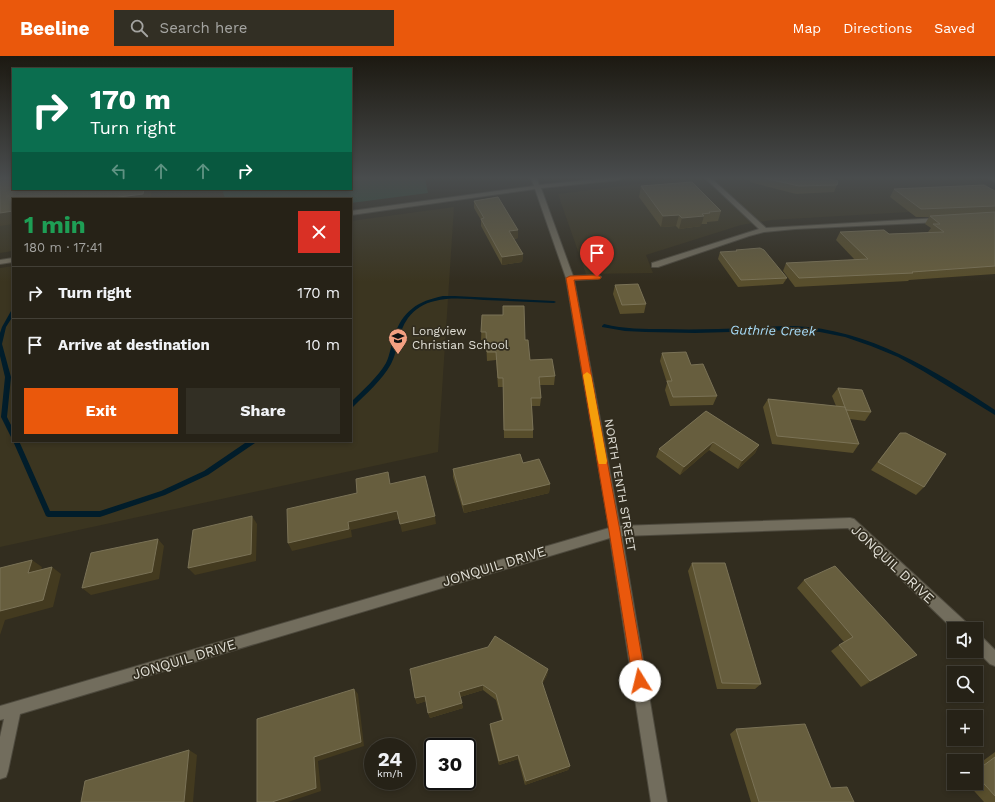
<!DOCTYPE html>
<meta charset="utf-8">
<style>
body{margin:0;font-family:"Work Sans",sans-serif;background:#322f24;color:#f1f3f6;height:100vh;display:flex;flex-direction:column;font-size:15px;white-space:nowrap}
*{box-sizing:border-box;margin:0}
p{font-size:13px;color:#a4a4a1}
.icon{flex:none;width:22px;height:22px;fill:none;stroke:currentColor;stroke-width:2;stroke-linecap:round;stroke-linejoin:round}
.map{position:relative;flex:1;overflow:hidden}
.side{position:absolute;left:12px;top:142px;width:340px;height:244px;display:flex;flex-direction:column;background:#262217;border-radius:0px;box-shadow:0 2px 6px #0003,0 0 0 1px #423f36}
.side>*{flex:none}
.top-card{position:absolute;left:12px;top:12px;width:340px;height:122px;border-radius:0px;box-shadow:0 2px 6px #0003,0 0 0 1px #423f36;background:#0b6e4f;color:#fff;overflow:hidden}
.buttons{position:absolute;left:947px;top:566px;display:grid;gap:8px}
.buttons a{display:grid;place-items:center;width:36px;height:36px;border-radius:0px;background:#262217;box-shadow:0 2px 6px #0003,0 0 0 1px #423f36;font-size:20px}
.speed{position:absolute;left:364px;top:682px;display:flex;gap:8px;font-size:20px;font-weight:700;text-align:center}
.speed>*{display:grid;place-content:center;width:52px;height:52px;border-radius:50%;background:#262217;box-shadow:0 2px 6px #0003,0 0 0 1px #423f36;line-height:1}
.speed small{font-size:10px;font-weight:400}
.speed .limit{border:2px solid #111;border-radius:6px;background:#fff;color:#111}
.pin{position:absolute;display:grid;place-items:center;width:34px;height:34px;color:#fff;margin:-41px -17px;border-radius:50% 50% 50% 0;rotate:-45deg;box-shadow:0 0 4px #0007}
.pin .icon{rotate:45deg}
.me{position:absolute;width:44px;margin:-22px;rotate:351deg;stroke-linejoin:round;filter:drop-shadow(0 0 3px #0008)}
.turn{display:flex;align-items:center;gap:14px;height:84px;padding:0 12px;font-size:18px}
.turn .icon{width:52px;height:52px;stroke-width:2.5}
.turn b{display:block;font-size:28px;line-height:34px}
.lanes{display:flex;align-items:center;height:38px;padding:0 12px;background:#0003;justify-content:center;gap:20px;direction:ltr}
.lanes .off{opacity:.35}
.round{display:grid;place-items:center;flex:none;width:42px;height:42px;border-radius:0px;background:#322f24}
.head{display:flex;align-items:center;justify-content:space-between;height:68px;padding:0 12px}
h1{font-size:24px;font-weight:700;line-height:30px;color:#1e9e55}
.primary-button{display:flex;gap:8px;margin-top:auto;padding:8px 12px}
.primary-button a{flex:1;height:46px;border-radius:0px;background:#ea580c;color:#fff;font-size:16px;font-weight:700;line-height:46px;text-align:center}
.primary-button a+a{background:#322f24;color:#f1f3f6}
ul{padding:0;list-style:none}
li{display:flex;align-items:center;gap:12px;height:52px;padding:0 12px;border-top:1px solid #423f36}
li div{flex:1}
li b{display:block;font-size:15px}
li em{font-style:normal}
header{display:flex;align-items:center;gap:24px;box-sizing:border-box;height:56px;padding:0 20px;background:#ea580c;color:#fff}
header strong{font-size:19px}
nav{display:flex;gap:22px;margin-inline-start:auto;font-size:14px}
.search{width:280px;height:36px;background:#322f24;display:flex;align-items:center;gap:10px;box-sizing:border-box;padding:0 14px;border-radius:0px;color:#a4a4a1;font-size:15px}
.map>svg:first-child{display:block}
.built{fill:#3b3520}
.green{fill:#2f4e3a}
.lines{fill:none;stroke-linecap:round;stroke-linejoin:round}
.stream{fill:#011d2b;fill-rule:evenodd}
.minor-casing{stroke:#4e4a3e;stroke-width:2}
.minor{fill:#726d5d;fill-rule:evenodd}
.wall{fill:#584e2c}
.shaded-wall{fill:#433a1f}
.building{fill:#675e3e;stroke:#7a7256}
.route{fill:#ea580c;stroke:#983908}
.slow{fill:#f59e0b}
.labels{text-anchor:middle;stroke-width:3.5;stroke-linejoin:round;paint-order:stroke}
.poi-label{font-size:12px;fill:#e2e0d7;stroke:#322d1f;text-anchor:start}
.street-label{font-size:12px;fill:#e2e0d7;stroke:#322d1f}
.water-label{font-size:13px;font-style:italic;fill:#a9defb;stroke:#322d1f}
.near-street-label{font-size:14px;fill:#e2e0d7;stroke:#322d1f}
</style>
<header>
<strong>Beeline</strong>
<div class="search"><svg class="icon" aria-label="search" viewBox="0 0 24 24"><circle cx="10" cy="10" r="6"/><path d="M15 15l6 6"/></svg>Search here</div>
<nav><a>Map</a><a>Directions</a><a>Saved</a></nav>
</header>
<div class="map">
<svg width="995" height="746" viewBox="0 0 995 746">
<rect width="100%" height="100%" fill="#322d1f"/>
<path class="built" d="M0,122L13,133H222L225,143H13V195L0,197Z
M685,122H974L995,135V151L772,164L741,169L646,199L653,217L586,218L558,138Z
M454,151L438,396L0,491V212L13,210V385H351V165Z"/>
<path class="green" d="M351,122H425L428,137L351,147V143H225L222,133H351Z"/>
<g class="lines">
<path class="stream" d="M443,240H454L554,245L556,246L554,247C531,246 507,245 484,244C468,243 451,241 435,245C424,247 415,253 408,262C397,277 399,293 391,308C382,324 366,338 353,351L351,352V346C362,335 378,321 386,307C390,299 391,289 394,281C402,255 418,245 443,240Z
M11,255H13V260L6,271L2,288L11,321L7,361L13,373V381H11L1,361L5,321L0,300V277L2,271Z
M604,268C624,273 644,273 664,273C692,274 720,273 749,272C764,271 779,270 794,270C868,273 935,314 995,354V359L923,315L898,301L871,290L845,281L820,276L794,274L695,277L646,276L625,275L602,271V270Z
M13,385H19L50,455H100L161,435L204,415L248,385H256L255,387L208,419L165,439L100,461H48L46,460Z"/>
<g class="minor-casing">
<path id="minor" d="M531,122H537L539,129L607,122H622L619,124L541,132L573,220L597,219L601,221L597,223L574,224L620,470L850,462L854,463L968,568L970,573L954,574L848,472L622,480L667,746H651L610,482L20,658L8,715L6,721L0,723V681L4,663L0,664V650L609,472L566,222L535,133L351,159V155L534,130Z
M705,122H711L766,172L939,162L942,164L939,166L795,173L764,176L749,180L658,211H652V207L759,173Z
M988,122H995V126Z
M13,202V206L0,208V204Z
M976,578L981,580L995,594V610L990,608L976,594Z"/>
</g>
<use href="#minor" class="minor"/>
</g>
<path class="wall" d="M750,122H825L837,129L834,136L796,138L750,126Z
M641,130L721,155L718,165L707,166V168H701V170L679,173L676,170L661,171L639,141Z
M894,133L995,135V218L909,224L908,225L795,231L783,215L786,207L855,204L836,184L840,176L889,178L929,177L928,176L931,172L925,168L929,161H916L890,141Z
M474,145L518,182L514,183L523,198L522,206L502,209L481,170V164L474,152Z
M736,194L787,222L783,228L738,231L718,203L720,196H735Z
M615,229L646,248L644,257L620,258L613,238Z
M482,259L525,284L530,304L555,320L554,329H540L541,342L540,350H532L533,374V382H504L503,331H498L496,304L487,305L486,284H481Z
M662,297L691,309L717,340L713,349L670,350L665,334L667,327L660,305Z
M838,332L871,356L865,365L850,363L859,388L853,397L772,388L763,351L768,343L836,350L832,340Z
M706,355L759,389L755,397L738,413L709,394L680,419L656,401L659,393Z
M900,377L924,431L916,439L871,414Z
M523,407L550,428L549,437L464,457L453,421V413Z
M692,507L761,628L755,633H717L688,515Z
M804,524L907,605L861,631L831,595L839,589L844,586L797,532Z
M548,613L547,619L542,628L570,710L568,714L525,729L518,703L499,709L490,673V668L502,665L496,644L483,634L460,641L463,652L430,662L428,657L426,645L417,648L415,642Z
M736,673L831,732L854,746H751L730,678Z
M995,696V746H984L967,727H976V710Z"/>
<path class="shaded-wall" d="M144,133H152L150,143H104Z
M13,155V168L0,170V157Z
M679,159L676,170L661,171L663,160Z
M704,160L701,170L679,173L682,162Z
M518,174V182L509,183V175Z
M523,198L522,206L502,209V201Z
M713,386L709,394L680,419L684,411Z
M759,389L755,397L738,413L742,405Z
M550,428L549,437L464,457L463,449Z
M397,455L399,463L351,474L352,481L292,495L288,487L348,466Z
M252,460L257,468L256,505L195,519L188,512Z
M435,460L436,468L402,476L400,468Z
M158,483L164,490L159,523L91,539L82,532Z
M32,504L42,511L38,524L28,517Z
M52,511L61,518L53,551L5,564L0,579V555Z
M917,599L907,605L861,631L870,625Z
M548,613L547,619L541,631L542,626Z
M483,629V634L460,641L459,636Z
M354,633L358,638L364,690L318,705L321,735L288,746H272Z
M425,640L427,645L417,648L415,642Z
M462,647L463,652L430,662L428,657Z
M189,694L197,699L193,746H184Z
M518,699V703L499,709V705Z
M570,710L568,714L525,729L526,725Z"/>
<path class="building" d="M0,122H13V133H144L143,138L104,143H13V155L0,157Z
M764,122H825L838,125L837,129L799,130Z
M692,126L721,155L709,156L710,157L702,158L704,160L682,162L679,159L663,160L641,130Z
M984,129L995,135V150L921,153L894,133Z
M498,141L518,174L509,175L523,198L502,201L481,163L484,162L474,145Z
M995,156V210L912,216L913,217L799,222L786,207L868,203L840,176L884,174L889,178L944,176L933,168H940L930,160Z
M760,192L764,194L787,222L741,224L720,196L737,195L736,194Z
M638,228L646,248L622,249L615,229Z
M503,250H524L525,284H528L530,304L552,303L555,320L539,321L541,342H531L533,374H504L503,322H498L496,296H487L486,276H481L482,259H503Z
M686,296L691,309L703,308L717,340L673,341L667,325H672L662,297Z
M838,332L862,334L871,356L846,354Z
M768,343L845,351L859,388L777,380Z
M706,355L759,389L742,405L713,386L684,411L659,393Z
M900,377H906L946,398L924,431L878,406Z
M520,398L523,407L539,403L550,428L463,449L453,413Z
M388,416L390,428L425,420L435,460L400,468L397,455L348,466L349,473L288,487L287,453L357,437L356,423Z
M252,460L251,498L188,512L193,474Z
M158,483L152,516L82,532L91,497Z
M32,504L28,517L52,511L43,544L0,555V512Z
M692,507H725L761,628L722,627Z
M835,510L917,599L870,625L839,589L853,581L804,524Z
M495,580L548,613L542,626L570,710L526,725L518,699L499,705L490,668L503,664L496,638L483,629L459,636L462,647L428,657L425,640L415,642L410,613L488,591Z
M354,633L361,686L314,701L316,732L272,746H257V663Z
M805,668L831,732L847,731L854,746H759L736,673Z
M189,694L184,746H81L85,725Z
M995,701V740L976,719V715Z"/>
<linearGradient id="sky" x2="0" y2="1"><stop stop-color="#1c1911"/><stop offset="0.54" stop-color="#494c4d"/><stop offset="1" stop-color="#494c4d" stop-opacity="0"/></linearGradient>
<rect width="995" height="226" fill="url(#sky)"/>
<path class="route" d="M597,219L601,221L600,223L574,224L620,475L646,625L644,630L640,632L635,630L633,625L609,475L566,222L570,220Z"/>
<path class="slow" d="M587,316L591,319L607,405L606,408H599L598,405L583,319Z"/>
<defs>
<g id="school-pin" transform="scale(1)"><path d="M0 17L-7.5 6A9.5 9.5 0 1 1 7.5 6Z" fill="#f3a081" stroke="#322d1f"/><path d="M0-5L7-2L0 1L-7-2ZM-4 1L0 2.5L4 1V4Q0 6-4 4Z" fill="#111"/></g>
</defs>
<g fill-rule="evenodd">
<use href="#school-pin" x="398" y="282"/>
</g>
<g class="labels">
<g class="poi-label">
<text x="412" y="279">Longview<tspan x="412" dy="14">Christian School</tspan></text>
</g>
<g class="street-label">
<text transform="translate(620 429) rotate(80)" y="4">NORTH TENTH STREET</text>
</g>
<g class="water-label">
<text transform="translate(773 274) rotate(1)" y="5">Guthrie Creek</text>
</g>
<g class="near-street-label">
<text transform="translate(893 508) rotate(43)" y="5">JONQUIL DRIVE</text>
<text transform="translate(494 510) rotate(-17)" y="5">JONQUIL DRIVE</text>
<text transform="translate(184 603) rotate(-17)" y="5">JONQUIL DRIVE</text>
</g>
</g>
</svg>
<div class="buttons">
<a><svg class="icon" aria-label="sound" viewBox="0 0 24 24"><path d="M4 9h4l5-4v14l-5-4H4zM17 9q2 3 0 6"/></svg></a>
<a><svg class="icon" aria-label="search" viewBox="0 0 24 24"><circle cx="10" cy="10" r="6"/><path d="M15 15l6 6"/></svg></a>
<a>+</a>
<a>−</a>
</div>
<div class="speed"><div>24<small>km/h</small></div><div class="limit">30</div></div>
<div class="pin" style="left:597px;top:221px;background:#d93025"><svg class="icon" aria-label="arrive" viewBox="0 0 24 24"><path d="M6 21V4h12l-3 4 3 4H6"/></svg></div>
<svg class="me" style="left:640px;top:625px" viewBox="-20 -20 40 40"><circle r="19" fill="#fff"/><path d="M0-13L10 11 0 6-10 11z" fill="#ea580c"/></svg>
<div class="top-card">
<div class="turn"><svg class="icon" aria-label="right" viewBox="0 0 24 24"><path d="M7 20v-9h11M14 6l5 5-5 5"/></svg><div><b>170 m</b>Turn right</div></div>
<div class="lanes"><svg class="icon off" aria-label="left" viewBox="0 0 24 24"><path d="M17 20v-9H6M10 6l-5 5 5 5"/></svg><svg class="icon off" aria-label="ahead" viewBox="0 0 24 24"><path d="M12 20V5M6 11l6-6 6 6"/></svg><svg class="icon off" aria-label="ahead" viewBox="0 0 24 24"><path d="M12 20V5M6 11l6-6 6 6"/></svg><svg class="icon" aria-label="right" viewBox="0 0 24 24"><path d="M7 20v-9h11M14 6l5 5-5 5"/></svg></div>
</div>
<section class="side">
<div class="head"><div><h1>1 min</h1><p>180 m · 17:41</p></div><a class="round" style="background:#d93025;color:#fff"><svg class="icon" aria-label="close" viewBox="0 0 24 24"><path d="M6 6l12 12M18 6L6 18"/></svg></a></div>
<ul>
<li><svg class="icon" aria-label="right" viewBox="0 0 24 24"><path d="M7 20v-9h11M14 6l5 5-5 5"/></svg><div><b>Turn right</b></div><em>170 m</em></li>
<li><svg class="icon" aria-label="arrive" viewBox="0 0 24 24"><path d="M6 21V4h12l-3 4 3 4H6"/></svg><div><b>Arrive at destination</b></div><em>10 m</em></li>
</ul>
<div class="primary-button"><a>Exit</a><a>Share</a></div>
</section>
</div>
